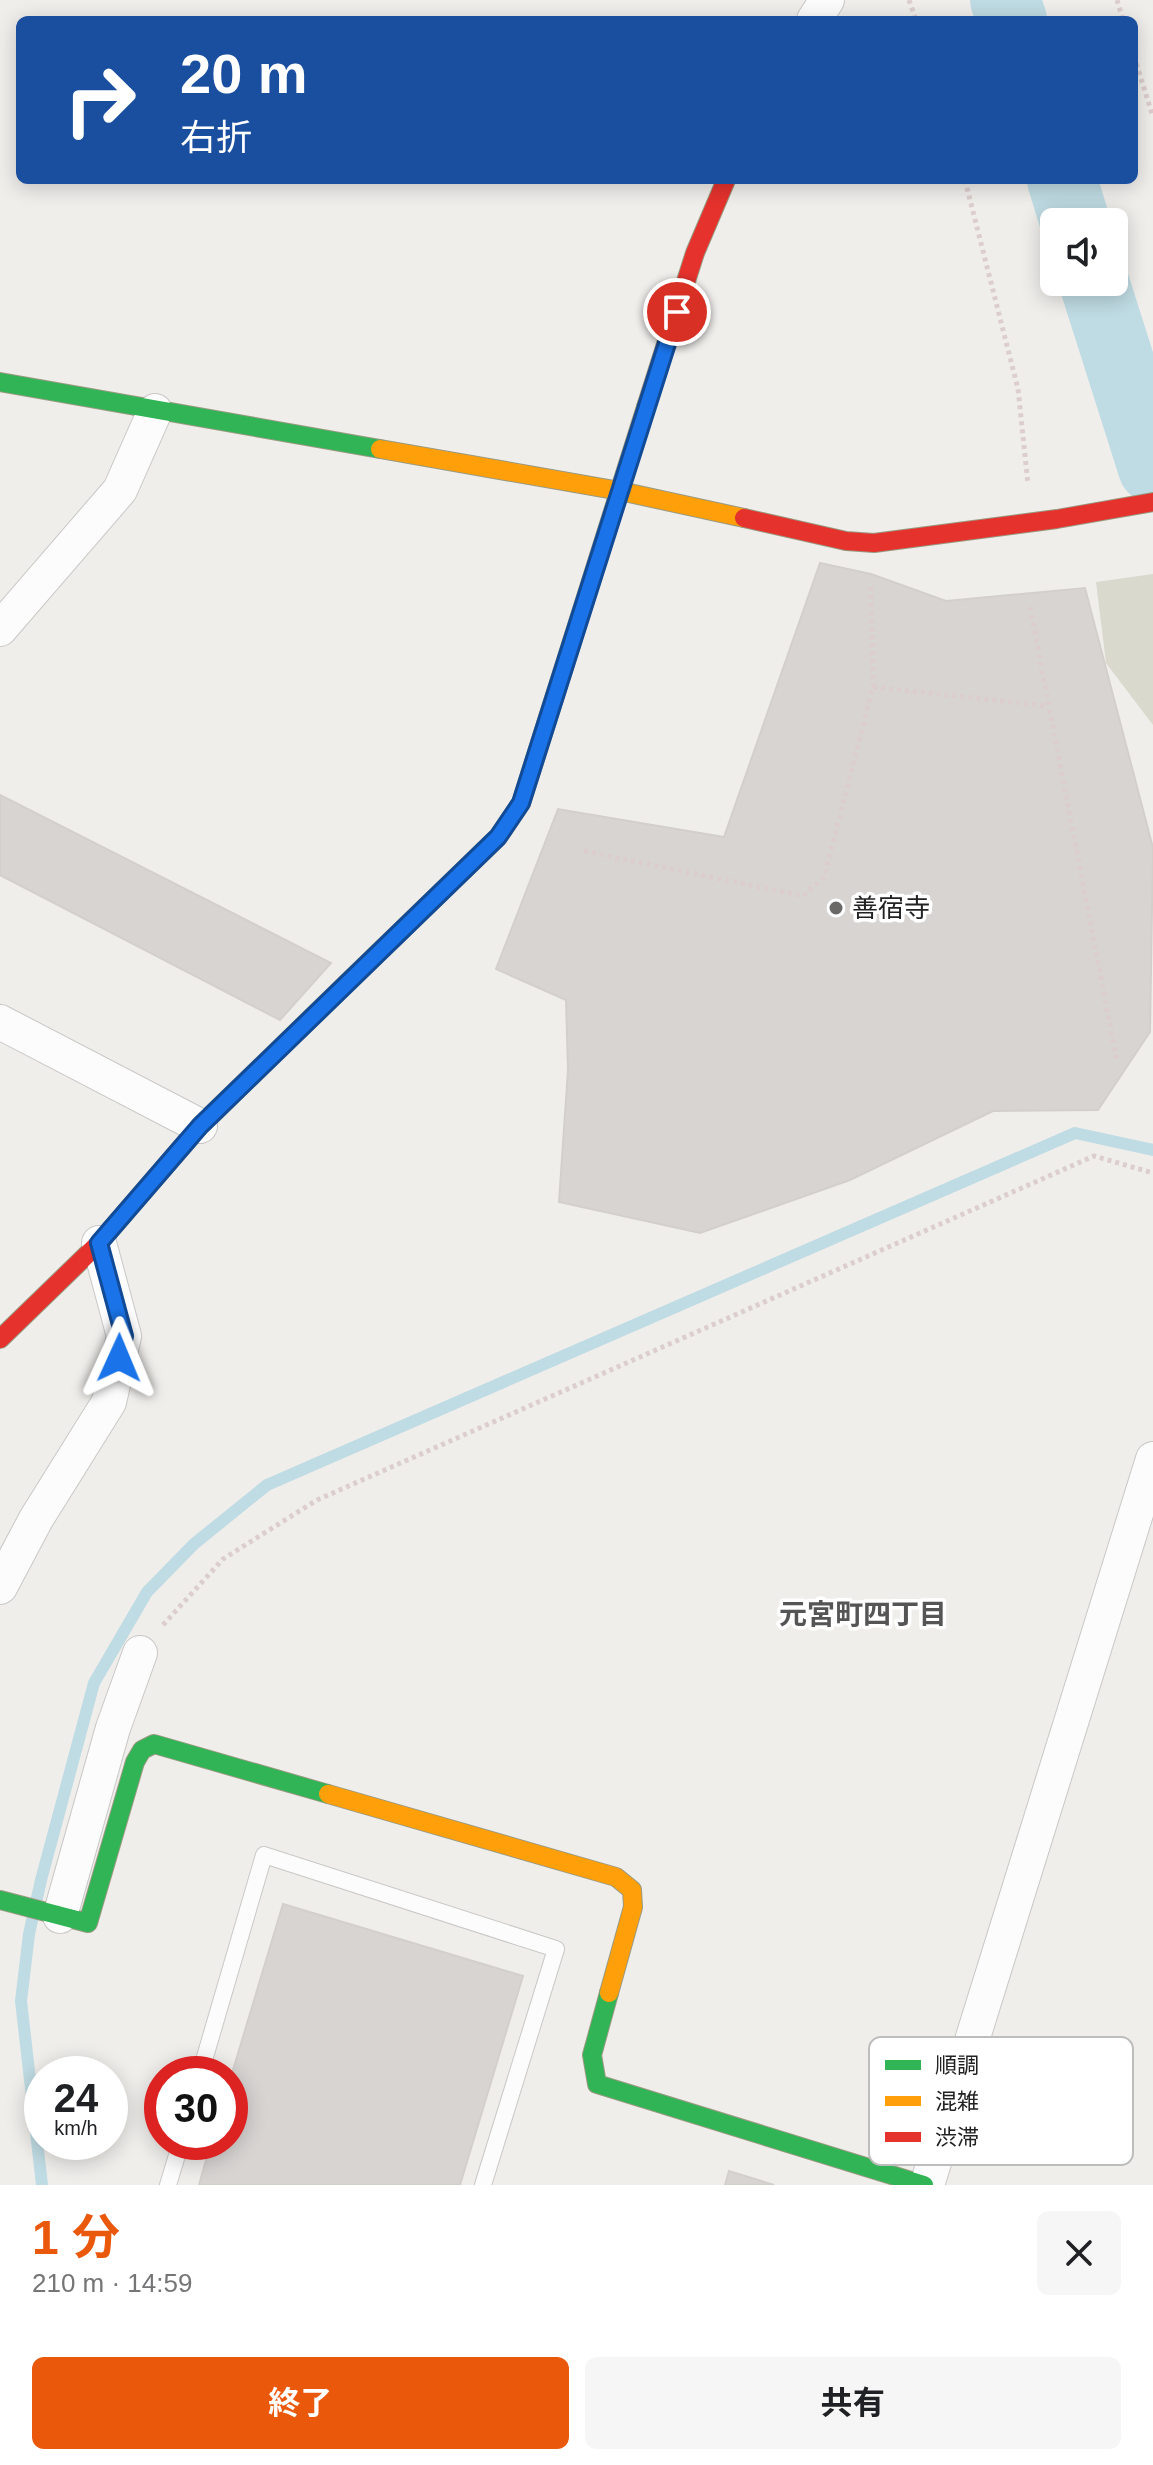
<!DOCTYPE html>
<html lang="ja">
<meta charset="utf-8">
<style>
body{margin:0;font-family:Helvetica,"Noto Sans JP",sans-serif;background:#f6f6f6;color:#202124;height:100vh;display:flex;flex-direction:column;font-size:30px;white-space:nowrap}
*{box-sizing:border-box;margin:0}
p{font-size:26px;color:#757577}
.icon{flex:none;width:44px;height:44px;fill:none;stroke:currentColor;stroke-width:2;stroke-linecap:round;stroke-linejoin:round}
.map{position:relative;height:2185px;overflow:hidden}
.drawer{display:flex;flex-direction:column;background:#fff;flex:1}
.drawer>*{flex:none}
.top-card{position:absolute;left:16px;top:16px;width:1122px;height:168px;border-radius:12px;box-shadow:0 4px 20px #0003;background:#1a4fa0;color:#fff;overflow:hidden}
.fabs{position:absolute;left:1040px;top:208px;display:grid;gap:16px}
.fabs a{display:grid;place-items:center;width:88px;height:88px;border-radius:12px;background:#fff;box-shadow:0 4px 20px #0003;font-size:40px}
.speed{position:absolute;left:24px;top:2056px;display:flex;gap:16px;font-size:40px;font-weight:700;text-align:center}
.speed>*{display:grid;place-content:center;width:104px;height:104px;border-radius:50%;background:#fff;box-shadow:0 4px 20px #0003;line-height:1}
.speed small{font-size:20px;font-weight:400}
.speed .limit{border:12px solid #d22;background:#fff;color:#111}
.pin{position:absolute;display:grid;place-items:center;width:68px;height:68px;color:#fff;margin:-34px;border:4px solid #fff;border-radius:50%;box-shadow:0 2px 8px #0007}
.me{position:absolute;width:88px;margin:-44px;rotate:1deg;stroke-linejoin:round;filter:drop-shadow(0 0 6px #0008)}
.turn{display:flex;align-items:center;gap:28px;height:168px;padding:0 32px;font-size:36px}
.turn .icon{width:104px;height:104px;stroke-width:2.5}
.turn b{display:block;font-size:56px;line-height:68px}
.round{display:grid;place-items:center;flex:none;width:84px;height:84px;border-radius:12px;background:#f6f6f6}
.headline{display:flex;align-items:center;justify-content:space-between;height:136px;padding:0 32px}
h1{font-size:48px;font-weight:700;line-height:60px;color:#ea580c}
.action{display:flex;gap:16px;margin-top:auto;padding:16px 32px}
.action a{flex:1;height:92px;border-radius:12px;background:#ea580c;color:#fff;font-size:32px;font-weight:700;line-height:92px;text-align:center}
.action a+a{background:#f6f6f6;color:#202124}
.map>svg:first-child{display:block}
.construction{fill:#d9d9cd}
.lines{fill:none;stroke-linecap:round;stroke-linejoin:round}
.stream{stroke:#bfdbe3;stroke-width:12}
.river{stroke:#bfdbe3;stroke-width:70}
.building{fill:#d7d4d2;stroke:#d3d0cc;stroke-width:2}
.lane-casing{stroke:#c9c8c7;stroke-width:18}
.street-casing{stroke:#c9c8c7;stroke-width:36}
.fast-casing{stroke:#999a82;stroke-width:20}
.slow-casing{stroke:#999a82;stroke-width:20}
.jam-casing{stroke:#999a82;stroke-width:20}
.path{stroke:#dccecd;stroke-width:5;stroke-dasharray:4 4;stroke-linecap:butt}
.lane{stroke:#fdfcfc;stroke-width:16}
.street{stroke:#fdfcfc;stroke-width:34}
.fast{stroke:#30b455;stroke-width:18}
.slow{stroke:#ff9f0a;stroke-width:18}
.jam{stroke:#e5322d;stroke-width:18}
.route-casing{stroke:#114b97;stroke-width:20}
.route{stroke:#1a73e8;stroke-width:14}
.poi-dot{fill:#6a6968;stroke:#fff;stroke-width:3}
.labels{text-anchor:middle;stroke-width:7;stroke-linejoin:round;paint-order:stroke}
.poi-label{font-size:26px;fill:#222;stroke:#fff;text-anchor:start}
.neighbourhood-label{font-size:28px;font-weight:bold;fill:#555;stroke:#fff}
.key{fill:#fff;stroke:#bdbdbd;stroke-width:2}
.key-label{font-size:22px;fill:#222}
</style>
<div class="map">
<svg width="1153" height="2185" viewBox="0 0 1153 2185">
<rect width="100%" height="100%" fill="#f0eeeb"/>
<path class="construction" d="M1153,574V725L1106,663L1096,582Z"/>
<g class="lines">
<path class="stream" d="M42,2185L21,2001L29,1934L41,1880L94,1683L147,1592L194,1544L267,1485L1075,1133L1153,1150"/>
<path class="river" d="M1005,0L1012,20
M1062,180L1075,222
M1094,282L1153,468"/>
</g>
<path class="building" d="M820,563L871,574L946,601L1085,588L1153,848L1150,1032L1098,1110L993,1111L850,1180L700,1233L559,1202L568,1070L566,1000L496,969L558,809L724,837Z
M0,795L331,963L280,1020L0,875Z
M283,1904L523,1976L460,2185H199L211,2142H230V2080Z
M729,2171L774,2185H725Z"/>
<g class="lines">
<g class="lane-casing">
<path id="lane" d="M200,2074L264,1855L556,1949L483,2185
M168,2185L181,2142"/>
</g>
<g class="street-casing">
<path id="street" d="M814,20L827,0
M0,629L120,490L155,411
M0,1022L200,1126
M0,1587L36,1519L109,1402L124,1336L99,1243
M60,1916L113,1728L140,1653
M927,2185L1153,1459"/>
</g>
<g class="fast-casing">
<path id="fast" d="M0,382L380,449
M0,1900L88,1923L135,1762L142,1750L154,1744L328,1794
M609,1993L592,2055L597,2084L924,2185"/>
</g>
<g class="slow-casing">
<path id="slow" d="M380,449L620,491L744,518
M347,983L498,837L521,803L646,407
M328,1794L616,1877L632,1890L633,1907L609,1993"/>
</g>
<g class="jam-casing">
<path id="jam" d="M646,407L695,253L726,180
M744,518L846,541L874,543L1057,519L1153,502
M0,1339L99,1243L200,1126L347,983"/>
</g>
<path class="path" d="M909,0L916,20
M1117,0L1123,20
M1134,56L1153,117
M965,180L1018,389L1028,484
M1030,607L1117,1062
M873,687L1048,706
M584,851L803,896L824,877L873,687L871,583
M163,1625L223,1559L317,1500L1094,1156L1153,1173"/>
<use href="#lane" class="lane"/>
<use href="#street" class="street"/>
<use href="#fast" class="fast"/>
<use href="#slow" class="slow"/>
<use href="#jam" class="jam"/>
</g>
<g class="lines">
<g class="route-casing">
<path id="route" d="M119,1358L124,1336L99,1243L200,1126L498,837L521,803L677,312"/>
</g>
<use href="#route" class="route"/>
</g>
<circle class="poi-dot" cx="836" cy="908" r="8"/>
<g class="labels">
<g class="poi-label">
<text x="852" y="917">善宿寺</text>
</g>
<g class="neighbourhood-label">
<text x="863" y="1624">元宮町四丁目</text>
</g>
</g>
<rect x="869" y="2037" width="264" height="128" rx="12" class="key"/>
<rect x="885" y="2060" width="36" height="10" fill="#30b455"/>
<rect x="885" y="2096" width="36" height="10" fill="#ff9f0a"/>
<rect x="885" y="2132" width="36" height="10" fill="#e5322d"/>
<g class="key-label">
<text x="935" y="2073">順調</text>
<text x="935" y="2109">混雑</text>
<text x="935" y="2145">渋滞</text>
</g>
</svg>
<div class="fabs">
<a><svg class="icon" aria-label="sound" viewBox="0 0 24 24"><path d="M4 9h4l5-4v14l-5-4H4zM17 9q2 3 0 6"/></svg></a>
</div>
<div class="speed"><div>24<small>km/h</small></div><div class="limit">30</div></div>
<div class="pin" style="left:677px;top:312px;background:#d93025"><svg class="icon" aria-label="arrive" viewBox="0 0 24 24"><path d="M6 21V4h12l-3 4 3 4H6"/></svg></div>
<svg class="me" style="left:119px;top:1358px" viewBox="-20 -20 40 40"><path d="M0-17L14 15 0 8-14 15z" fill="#1a73e8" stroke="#fff" stroke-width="4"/></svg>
<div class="top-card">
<div class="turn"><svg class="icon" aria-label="right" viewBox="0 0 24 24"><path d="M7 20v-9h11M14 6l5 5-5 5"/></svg><div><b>20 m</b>右折</div></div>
</div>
</div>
<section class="drawer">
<div class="headline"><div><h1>1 分</h1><p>210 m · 14:59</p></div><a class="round"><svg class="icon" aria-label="close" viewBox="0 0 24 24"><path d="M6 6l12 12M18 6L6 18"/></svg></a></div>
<div class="action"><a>終了</a><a>共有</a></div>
</section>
